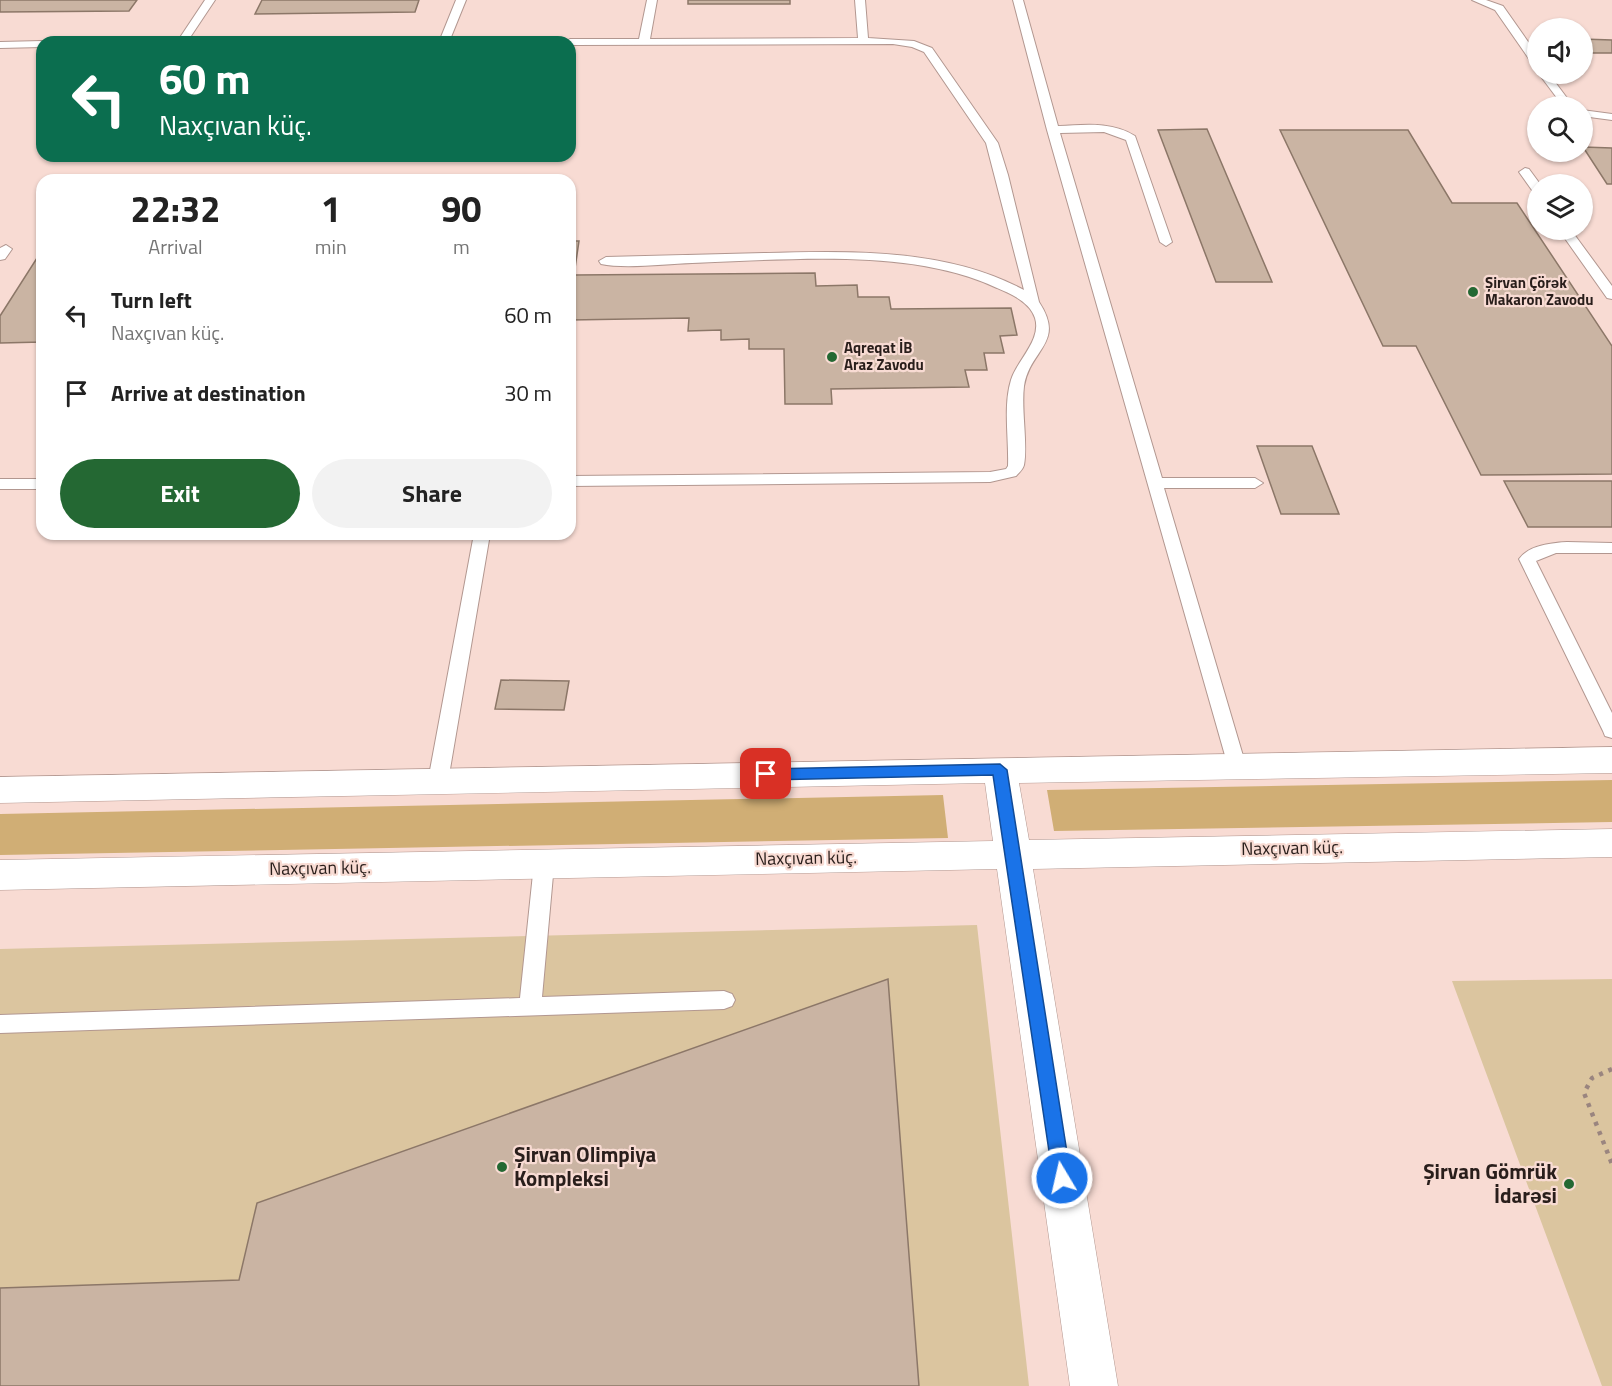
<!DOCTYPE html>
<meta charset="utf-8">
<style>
body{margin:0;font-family:"Titillium Web",sans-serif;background:#f2f2f2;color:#222;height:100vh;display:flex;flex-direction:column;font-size:22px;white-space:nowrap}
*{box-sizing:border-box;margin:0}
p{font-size:20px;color:#767676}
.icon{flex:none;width:33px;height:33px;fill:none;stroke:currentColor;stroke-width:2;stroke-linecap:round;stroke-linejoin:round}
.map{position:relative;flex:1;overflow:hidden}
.details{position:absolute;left:36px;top:174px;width:540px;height:366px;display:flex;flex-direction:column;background:#fff;border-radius:18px;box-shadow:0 2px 4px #0004}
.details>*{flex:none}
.guide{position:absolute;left:36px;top:36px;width:540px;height:126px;border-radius:18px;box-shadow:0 2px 4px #0004;background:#0b6e4f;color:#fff;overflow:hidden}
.tools{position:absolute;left:1527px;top:18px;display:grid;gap:12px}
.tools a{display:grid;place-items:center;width:66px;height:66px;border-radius:50%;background:#fff;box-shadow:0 2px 4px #0004;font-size:30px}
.pin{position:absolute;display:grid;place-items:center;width:51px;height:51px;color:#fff;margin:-26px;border-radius:12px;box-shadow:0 3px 9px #0006}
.me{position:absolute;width:66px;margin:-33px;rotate:351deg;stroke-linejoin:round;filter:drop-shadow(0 0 4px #0008)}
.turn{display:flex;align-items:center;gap:21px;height:126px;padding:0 24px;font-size:27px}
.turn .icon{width:78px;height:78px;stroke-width:2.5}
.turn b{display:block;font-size:42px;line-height:51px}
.eta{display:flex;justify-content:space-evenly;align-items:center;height:102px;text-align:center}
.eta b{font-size:36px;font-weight:700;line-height:42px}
.button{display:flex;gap:12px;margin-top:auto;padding:12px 24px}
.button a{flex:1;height:69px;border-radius:36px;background:#246833;color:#fff;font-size:24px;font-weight:700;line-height:69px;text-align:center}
.button a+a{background:#f2f2f2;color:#222}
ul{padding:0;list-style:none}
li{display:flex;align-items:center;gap:18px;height:78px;padding:0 24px}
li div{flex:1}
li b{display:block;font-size:22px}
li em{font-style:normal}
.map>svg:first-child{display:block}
.green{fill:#dbc59f}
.forest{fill:#d0ae75}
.building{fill:#cab4a3;stroke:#8c7768;stroke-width:1.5}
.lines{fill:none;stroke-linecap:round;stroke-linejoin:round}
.service-casing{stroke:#b29790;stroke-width:2}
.tertiary-casing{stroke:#b29790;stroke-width:1}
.path{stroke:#9a857f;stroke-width:4.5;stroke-dasharray:4 6;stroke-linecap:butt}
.service{fill:#fff;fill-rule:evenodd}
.tertiary{fill:#fff;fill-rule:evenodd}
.route{fill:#1a73e8;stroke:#114b97;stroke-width:1.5}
.poi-dot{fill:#246833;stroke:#f8dbd3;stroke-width:2}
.labels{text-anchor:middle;stroke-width:4.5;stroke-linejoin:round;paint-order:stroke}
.far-poi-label{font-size:15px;font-weight:bold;fill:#291e1b;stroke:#f8dbd3;text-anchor:start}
.street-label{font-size:18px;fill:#291e1b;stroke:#f8dbd3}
.near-poi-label{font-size:21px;font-weight:bold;fill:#291e1b;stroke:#f8dbd3;text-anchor:start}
</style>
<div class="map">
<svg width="1612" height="1386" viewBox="0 0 1612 1386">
<rect width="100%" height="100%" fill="#f8dbd3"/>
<path class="green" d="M977,925L1029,1386H0V949Z
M1612,979V1386H1602L1452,981Z"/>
<path class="forest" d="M1612,780V822L1054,831L1047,790Z
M943,795L948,838L0,855V814Z"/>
<path class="building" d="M0,0H137L129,11L0,12Z
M262,0H419L415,12L255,14Z
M688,0H790V4H688Z
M1582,39L1612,40V53H1582Z
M1207,129L1272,282H1216L1158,130Z
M1280,130H1408L1452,203H1517L1612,346V474L1481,475L1416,346H1383Z
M1583,147L1612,148V184H1607Z
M570,241H579L574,275L815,273L816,286L857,285L858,297H889L891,309L1011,308L1017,335L1000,336L1004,353H984L987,370H965L969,387L831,389L832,404H785L784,349H749V339L721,340V330L688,331L689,318L570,320Z
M37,258H42V342L0,343V316Z
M1257,446H1312L1339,514H1281Z
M1504,481H1612V527H1528Z
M501,680L569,681L564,710L495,709Z
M888,979L919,1386H0V1288L239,1280L257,1203Z"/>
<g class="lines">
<g class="service-casing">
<path id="service" d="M205,0H215L187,42H177Z
M456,0H466L449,42H439Z
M647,0H657L650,39L858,38L855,0H865L868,38L914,41L932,48L998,143L1008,175L1039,302C1066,343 1030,349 1024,386C1021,410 1028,444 1024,465C1023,469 1019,473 1016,476L990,482L570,486V476L990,472L1006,469L1008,466C1009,438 1003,406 1011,380C1017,360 1042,340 1035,318C1030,302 1011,294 997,288C911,247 786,260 692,263C667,264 624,269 601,264L599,261L606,257C659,256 712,254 765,253C851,251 946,248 1024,290L986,143L924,52L912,47L893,44L570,45V42H565L570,39H639Z
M1013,0H1023L1058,126C1085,125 1111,121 1135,136L1172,242L1166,246L1160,242L1126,140L1104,132L1060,133L1162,478H1255L1263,483L1255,488H1164L1246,766L1244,771L1237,773L1230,771L1228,766L1047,130Z
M1472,0H1486L1503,6L1538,56V67L1534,66L1495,10Z
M42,41L46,42H42V47L0,48V42Z
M1539,74H1549L1573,106H1563Z
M1582,110L1612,114V120L1582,116Z
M1525,168L1529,169L1540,184H1538V194L1534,193L1519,172Z
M1559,230H1571L1612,286V299L1607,298Z
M6,245L12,249L5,259L0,260V248Z
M0,479H42V489H0Z
M474,534H490L448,781L445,786L438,788L431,786L428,781Z
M1567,542L1612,543V553H1556L1536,561L1612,713V738L1605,736L1603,731L1519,559C1529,545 1551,543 1567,542Z
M544,856L551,858L554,864L542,997L724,991L732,994L735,1000L732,1006L724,1009L0,1033V1015L520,998L534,864L537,858Z"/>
</g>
<g class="tertiary-casing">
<path id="tertiary" d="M1612,747V773L1019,783L1029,840L1612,829V857L1033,869L1118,1386H1070L997,869L0,890V860L993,841L985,783L0,803V777Z"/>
</g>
<path class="path" d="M1612,1069L1592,1078L1584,1093L1612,1164"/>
<use href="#service" class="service"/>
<use href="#tertiary" class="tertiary"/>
</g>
<path class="route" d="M1000,764L1007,770L1071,1178L1068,1183L1062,1186L1056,1183L1053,1178L993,775L766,780L759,774L766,769Z"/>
<g class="poi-dot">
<circle cx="1473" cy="292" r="6"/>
<circle cx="832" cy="357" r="6"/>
<circle cx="502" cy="1167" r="6"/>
<circle cx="1569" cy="1184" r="6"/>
</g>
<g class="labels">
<g class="far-poi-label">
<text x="1485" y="288">Şirvan Çörək<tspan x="1485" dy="17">Makaron Zavodu</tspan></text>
<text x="844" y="353">Aqreqat İB<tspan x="844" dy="17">Araz Zavodu</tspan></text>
</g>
<g class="street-label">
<text transform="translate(1292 848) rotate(-1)" y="6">Naxçıvan küç.</text>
<text transform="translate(806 858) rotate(-1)" y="6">Naxçıvan küç.</text>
<text transform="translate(320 868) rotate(-1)" y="6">Naxçıvan küç.</text>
</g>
<g class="near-poi-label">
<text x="514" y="1162">Şirvan Olimpiya<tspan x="514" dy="24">Kompleksi</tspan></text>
<text x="1557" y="1179" text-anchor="end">Şirvan Gömrük<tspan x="1557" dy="24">İdarəsi</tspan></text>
</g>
</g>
</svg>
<div class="tools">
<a><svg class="icon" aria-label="sound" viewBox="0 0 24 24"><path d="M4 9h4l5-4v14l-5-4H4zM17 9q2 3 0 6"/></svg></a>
<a><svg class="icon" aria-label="search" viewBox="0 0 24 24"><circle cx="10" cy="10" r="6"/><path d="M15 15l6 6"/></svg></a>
<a><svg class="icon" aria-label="layers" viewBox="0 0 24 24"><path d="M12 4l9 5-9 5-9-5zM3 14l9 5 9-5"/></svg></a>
</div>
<div class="pin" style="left:766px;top:774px;background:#d93025"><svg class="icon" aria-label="arrive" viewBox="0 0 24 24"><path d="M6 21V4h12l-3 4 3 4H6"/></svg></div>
<svg class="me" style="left:1062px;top:1178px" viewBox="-20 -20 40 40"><circle r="17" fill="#1a73e8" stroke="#fff" stroke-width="3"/><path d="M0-11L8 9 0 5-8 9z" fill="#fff"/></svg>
<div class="guide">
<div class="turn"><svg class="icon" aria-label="left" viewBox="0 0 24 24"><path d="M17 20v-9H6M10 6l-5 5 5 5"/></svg><div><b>60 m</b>Naxçıvan küç.</div></div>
</div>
<section class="details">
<div class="eta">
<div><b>22:32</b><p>Arrival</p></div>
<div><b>1</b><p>min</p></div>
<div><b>90</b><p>m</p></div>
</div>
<ul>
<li><svg class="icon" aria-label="left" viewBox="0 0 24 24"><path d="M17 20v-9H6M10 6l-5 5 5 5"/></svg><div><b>Turn left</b><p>Naxçıvan küç.</p></div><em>60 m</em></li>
<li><svg class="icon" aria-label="arrive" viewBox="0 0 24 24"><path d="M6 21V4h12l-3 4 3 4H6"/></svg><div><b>Arrive at destination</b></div><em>30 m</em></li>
</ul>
<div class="button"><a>Exit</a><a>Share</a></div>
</section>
</div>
